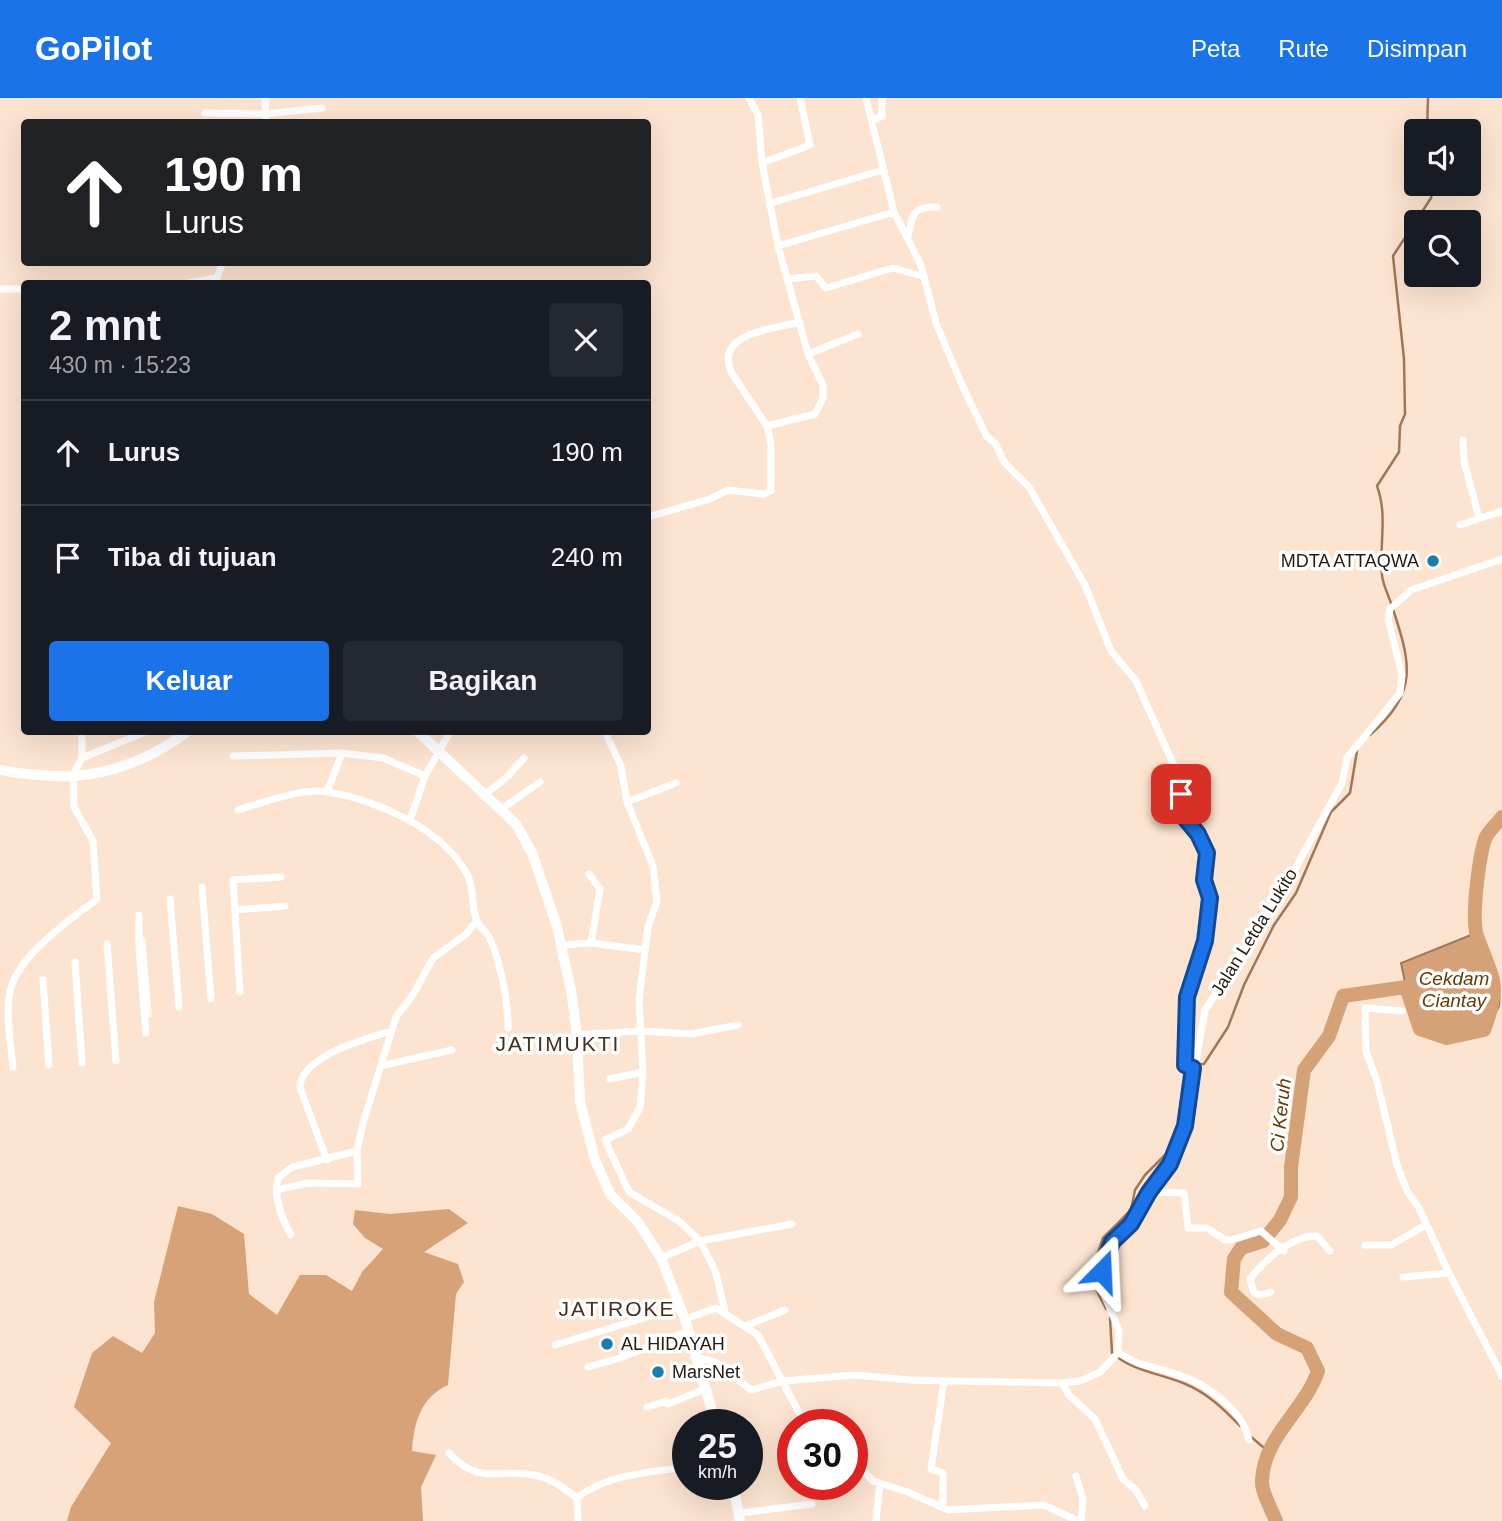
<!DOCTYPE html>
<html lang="id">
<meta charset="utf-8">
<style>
body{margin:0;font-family:Arial,sans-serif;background:#242831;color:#f1f3f6;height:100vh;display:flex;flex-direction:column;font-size:26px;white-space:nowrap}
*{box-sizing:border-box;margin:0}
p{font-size:23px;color:#9ea1a6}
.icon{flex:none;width:38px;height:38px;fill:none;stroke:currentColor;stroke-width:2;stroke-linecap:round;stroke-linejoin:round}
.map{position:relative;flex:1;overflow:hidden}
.sheet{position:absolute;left:21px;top:182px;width:630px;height:455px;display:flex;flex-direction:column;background:#171b24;border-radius:7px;box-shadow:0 7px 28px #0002}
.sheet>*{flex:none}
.guide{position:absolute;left:21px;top:21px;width:630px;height:147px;border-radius:7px;box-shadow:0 7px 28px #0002;background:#202124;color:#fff;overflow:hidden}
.fabs{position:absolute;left:1404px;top:21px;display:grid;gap:14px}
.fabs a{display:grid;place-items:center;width:77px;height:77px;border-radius:7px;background:#171b24;box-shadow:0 7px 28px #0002;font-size:35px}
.speed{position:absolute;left:672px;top:1311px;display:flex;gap:14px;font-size:35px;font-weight:700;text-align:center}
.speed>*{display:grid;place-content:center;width:91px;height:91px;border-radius:50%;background:#171b24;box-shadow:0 7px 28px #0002;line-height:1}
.speed small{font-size:18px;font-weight:400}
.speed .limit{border:10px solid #d22;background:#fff;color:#111}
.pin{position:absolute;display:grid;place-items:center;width:60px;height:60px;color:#fff;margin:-30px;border-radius:14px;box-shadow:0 4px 10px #0006}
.me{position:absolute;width:77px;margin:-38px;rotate:21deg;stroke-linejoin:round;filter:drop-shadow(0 0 5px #0008)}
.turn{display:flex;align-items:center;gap:24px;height:147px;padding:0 28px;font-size:32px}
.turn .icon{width:91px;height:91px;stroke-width:2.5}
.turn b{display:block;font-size:49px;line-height:60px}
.round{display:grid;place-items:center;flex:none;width:74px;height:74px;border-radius:7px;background:#242831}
.overview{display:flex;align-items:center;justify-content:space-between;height:119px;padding:0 28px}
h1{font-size:42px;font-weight:700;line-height:52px}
.action{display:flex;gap:14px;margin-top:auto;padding:14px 28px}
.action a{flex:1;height:80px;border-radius:7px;background:#1a73e8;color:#fff;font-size:28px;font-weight:700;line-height:80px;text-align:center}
.action a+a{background:#242831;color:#f1f3f6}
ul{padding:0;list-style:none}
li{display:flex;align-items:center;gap:21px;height:105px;padding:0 28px;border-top:2px solid #363941}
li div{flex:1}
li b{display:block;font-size:26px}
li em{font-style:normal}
header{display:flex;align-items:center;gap:42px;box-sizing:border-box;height:98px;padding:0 35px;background:#1a73e8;color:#fff}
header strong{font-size:33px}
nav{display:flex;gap:38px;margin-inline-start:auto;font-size:24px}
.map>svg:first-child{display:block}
.forest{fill:#d7a278}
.water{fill:#d5a177;stroke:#a07858;stroke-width:2}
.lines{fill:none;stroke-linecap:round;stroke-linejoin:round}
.stream{stroke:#a07858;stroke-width:2.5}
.river{stroke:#d5a177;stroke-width:14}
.street{stroke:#fff;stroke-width:7}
.secondary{stroke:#fff;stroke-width:10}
.route-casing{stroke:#114b97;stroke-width:18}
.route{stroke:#1a73e8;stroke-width:12}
.poi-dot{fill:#197ea9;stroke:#fff;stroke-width:2.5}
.labels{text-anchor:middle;stroke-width:7;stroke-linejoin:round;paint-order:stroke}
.poi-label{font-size:18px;fill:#251a11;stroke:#fff;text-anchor:start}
.street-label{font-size:18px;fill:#251a11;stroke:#fff}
.water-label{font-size:19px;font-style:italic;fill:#693803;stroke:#fff}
.quarter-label{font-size:21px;letter-spacing:2px;fill:#472f1b;stroke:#fff}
</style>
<header>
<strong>GoPilot</strong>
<nav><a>Peta</a><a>Rute</a><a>Disimpan</a></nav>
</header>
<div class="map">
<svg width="1502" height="1423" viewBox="0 0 1502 1423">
<rect width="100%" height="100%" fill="#fde4d1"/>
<path class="forest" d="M178,1108L212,1116L244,1136L249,1196L277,1217L300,1177H326L352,1193L362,1174L383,1151L365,1140L353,1126L355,1112L390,1116L449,1111L468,1125L424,1154L458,1166L464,1184L456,1196L448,1287C420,1300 414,1325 412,1353L436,1357L421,1389L423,1423H67L71,1409L111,1345L74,1309L92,1255L113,1238L142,1255L155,1235L154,1204Z"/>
<path class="water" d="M1476,835C1488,848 1502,892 1499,908C1496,916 1488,924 1484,932L1447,940L1421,930L1406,889L1401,865Z"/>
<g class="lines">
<path class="stream" d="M1427,33L1428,0
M1370,637C1419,594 1411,566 1392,508C1389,498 1383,488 1382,477C1379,446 1388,418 1377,388L1399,354L1400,328L1405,316L1404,261L1393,158L1431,100L1435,86
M1196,966H1204L1228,929L1244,887L1274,827L1296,795L1331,714L1350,695L1357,653
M1186,1003L1188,972
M1106,1211L1090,1179L1103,1140L1131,1112L1135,1092L1145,1077L1167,1055L1184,1017
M1110,1220L1112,1255C1133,1273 1158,1275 1183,1285C1206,1294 1224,1311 1240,1328
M1250,1338L1269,1354"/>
<path class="river" d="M1276,1423C1272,1412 1261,1394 1262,1382C1264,1338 1305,1312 1318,1273L1307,1250L1277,1236L1231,1194L1234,1161L1241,1150L1263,1143L1280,1122L1291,1099V1069L1304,972L1329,938L1343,898L1406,889L1420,931L1447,940L1484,932C1502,884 1493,883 1477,838C1471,819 1479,760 1485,741C1488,733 1497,726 1502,719"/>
<path class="street" d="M265,0L266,24
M749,0L758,17L762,65
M866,0L894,114L921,167L936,225L962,287L987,339L995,345L1004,364L1029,389L1085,487L1111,553L1136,583L1176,672L1184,719L1198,736L1207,755L1204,782L1210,800L1205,843L1187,899L1185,967L1193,970
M205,15L265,16L322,10
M872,23L882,18V0
M771,105L883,72
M908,138C914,118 909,109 937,109
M778,148L894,114
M788,181L816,178L826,190L893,170L922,178
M216,182L223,164
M184,186L216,180
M0,191H24
M808,256L858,236
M767,328L815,316L823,300V287L808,256L778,148L762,65L810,47L800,0
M1463,342L1464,363L1479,420
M648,419L710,401L728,392L763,396L771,393V346L767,328L731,274C715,234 774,231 800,224
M1460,427L1502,413
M605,634L621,668L627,704L653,768L657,803L648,829L639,902L643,974L640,1010L628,1031L605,1042L629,1094L679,1123L700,1143L715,1172L725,1213
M233,658L342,655L383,660L425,678
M82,660L143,635
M327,694L342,655
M483,698L507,679L524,660
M627,704L676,685
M238,712C262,705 303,689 328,694C376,702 442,730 467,776C475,791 471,809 477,823C480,830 487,834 490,841C501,866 508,902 508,930
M500,712L540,684
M410,722L425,678L450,634
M589,776L600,791L591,845
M202,789L211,901
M170,801L179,909
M235,812L285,808
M139,817V850L146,935
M142,842L148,917
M107,846L116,963
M562,847L591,845L645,852
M75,864L82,965
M43,882L49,967
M240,894L233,782L281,779
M1402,913L1365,910L1366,953L1377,983L1397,1067L1407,1093L1419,1110L1449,1175
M577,937L640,933L691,936L738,927
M384,967L452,952
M13,969C11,947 6,921 9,899C13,860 69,823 97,801L93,743L74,709L73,677L82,660V635
M610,981L643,974
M327,1062L300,990C300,958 366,941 391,933
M276,1092L308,1085L358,1086L357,1053L363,1025L396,919L413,897L433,860L465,837L477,823
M1149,1094L1184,1095L1188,1130H1207L1225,1142H1232L1261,1133L1284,1153
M291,1137C282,1121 273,1098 278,1080L292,1069L357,1053
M1365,1147H1391L1426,1127
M661,1160L700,1143L792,1126
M1403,1179L1449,1175L1502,1278
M1271,1194L1261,1197L1254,1195L1250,1181C1264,1162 1293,1137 1317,1138L1330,1153
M685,1221L716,1210L758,1237L805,1326
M745,1228L785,1212
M555,1247L680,1209
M1118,1254C1139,1270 1156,1268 1179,1277C1207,1286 1243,1312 1249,1342
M694,1259L716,1264L751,1292L783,1283L855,1277L910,1282L1062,1285L1080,1283L1100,1274L1118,1255L1119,1232L1102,1192V1173L1112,1144L1131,1126L1149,1094L1170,1066L1185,1028L1205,912L1284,791L1342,685L1347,660L1400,595L1402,577L1388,521L1390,511L1411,492L1502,461
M588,1269L620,1260L688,1233
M1062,1285L1069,1297L1095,1321L1123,1381L1136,1392L1145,1408
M647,1309L666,1303L668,1306L705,1291
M449,1355C479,1388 498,1370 534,1377C551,1380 564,1390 577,1400C606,1376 652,1374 688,1369
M852,1361L873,1383L908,1394L948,1412L1044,1407L1078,1423
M1076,1378L1083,1401L1081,1423
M577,1400L578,1423
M943,1410V1375L931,1371L944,1283
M740,1415L812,1406
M876,1423L880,1385"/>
<path class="secondary" d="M418,634L516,726L532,755L556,825L571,892L577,937L580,1004L595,1062L610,1096L638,1124L661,1160L685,1221L716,1326
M0,672C73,686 127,678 187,634
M733,1386L740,1423"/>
</g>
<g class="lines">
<g class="route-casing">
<path id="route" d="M1102,1173L1112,1144L1131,1126L1149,1094L1170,1066L1185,1028L1193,970L1185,967L1187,899L1205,843L1210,800L1204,782L1207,755L1198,736L1184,719L1181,696"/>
</g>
<use href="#route" class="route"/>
</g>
<g class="poi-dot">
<circle cx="1433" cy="463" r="7"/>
<circle cx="607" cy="1246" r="7"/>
<circle cx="658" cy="1274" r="7"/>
</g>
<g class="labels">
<g class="poi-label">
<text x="1419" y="469" text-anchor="end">MDTA ATTAQWA</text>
<text x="621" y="1252">AL HIDAYAH</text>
<text x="672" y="1280">MarsNet</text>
</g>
<g class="street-label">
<text transform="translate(1254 834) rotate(-58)" y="6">Jalan Letda Lukito</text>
</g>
<g class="water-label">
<text x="1454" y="887">Cekdam<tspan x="1454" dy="22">Ciantay</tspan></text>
<text transform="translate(1280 1017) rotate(-84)" y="7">Ci Keruh</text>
</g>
<g class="quarter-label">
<text x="558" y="953">JATIMUKTI</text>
<text x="617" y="1218">JATIROKE</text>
</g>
</g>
</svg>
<div class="fabs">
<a><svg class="icon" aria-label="sound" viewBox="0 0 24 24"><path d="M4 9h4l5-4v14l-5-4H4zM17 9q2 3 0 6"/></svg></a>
<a><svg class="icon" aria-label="search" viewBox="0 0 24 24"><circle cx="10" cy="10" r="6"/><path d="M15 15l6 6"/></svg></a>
</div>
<div class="speed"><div>25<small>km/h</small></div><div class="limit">30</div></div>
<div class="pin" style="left:1181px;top:696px;background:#d93025"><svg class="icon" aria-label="arrive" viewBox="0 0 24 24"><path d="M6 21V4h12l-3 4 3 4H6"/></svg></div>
<svg class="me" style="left:1102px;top:1173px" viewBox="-20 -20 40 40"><path d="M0-17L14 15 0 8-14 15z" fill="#1a73e8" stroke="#fff" stroke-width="4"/></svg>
<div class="guide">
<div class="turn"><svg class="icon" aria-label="ahead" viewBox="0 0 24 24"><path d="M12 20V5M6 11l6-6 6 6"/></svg><div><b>190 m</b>Lurus</div></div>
</div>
<section class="sheet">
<div class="overview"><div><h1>2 mnt</h1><p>430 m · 15:23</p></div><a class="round"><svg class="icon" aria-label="close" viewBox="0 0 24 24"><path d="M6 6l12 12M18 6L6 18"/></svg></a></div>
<ul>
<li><svg class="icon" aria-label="ahead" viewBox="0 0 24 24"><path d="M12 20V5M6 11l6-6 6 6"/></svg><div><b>Lurus</b></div><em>190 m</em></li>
<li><svg class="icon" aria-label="arrive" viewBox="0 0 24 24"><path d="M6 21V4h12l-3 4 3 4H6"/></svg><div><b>Tiba di tujuan</b></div><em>240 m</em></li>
</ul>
<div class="action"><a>Keluar</a><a>Bagikan</a></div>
</section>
</div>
